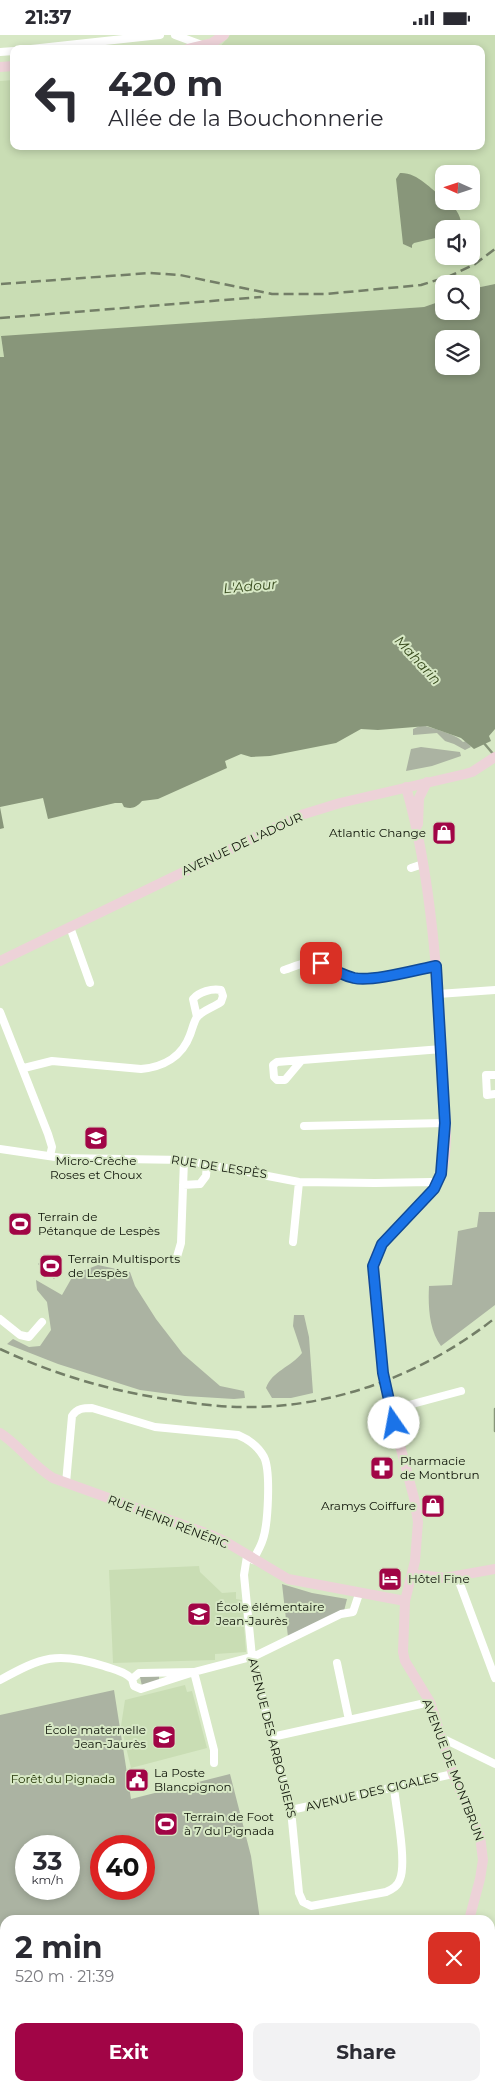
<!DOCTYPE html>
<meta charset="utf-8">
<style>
body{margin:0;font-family:Montserrat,sans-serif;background:#f2f2f3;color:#2b2b33;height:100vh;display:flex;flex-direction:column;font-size:19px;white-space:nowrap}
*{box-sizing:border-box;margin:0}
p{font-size:16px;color:#7c7c81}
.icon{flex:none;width:28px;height:28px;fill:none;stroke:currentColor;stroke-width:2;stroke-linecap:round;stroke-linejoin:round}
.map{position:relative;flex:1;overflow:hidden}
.panel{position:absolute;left:0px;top:1880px;width:495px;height:176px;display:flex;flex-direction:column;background:#fff;border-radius:15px 15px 0 0;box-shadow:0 2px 8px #0003}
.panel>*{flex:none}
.guide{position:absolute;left:10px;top:10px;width:475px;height:105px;border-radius:10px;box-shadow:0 2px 8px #0003;background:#fff;color:#2b2b33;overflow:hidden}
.needle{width:32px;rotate:273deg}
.tools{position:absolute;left:435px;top:130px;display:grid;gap:10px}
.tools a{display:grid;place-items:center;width:45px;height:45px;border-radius:10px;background:#fff;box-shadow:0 2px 8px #0003;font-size:25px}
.speed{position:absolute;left:15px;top:1800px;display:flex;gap:10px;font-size:25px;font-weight:700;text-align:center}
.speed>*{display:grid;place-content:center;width:65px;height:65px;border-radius:50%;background:#fff;box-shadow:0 2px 8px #0003;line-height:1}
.speed small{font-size:12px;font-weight:400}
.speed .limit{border:8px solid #d22;background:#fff;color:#111}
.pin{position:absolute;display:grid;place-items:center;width:42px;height:42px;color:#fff;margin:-21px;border-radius:10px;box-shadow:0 2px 8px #0006}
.me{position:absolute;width:55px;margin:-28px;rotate:348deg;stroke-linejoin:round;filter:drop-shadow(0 0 4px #0008)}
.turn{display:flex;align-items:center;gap:18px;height:105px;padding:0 15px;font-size:22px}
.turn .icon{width:65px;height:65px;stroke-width:2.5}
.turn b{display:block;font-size:35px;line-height:42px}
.round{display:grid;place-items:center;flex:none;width:52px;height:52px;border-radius:10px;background:#f2f2f3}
.headline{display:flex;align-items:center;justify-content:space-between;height:85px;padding:0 15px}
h1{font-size:30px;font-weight:700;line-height:38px}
.cta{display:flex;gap:10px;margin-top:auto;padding:10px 15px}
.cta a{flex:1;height:58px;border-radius:10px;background:#a10546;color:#fff;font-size:20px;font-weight:700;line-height:58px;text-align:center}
.cta a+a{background:#f2f2f3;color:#2b2b33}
.status{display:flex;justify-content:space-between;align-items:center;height:35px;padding:0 25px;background:#fff;direction:ltr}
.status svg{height:14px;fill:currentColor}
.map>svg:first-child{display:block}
.built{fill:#c9ddb4;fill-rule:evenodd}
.green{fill:#abb3a2;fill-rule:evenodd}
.water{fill:#88967a;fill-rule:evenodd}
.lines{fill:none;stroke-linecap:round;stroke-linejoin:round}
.stream{stroke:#88967a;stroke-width:2.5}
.street{stroke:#fff;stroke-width:8}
.secondary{stroke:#edd2d8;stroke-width:10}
.rail{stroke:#737e67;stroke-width:2.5;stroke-dasharray:10 5;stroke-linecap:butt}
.route-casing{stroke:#114b97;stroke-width:12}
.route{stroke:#1a73e8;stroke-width:9}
.labels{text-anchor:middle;stroke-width:4;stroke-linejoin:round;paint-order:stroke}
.poi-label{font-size:12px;fill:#0e1308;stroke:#d7e8c5;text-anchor:start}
.street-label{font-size:12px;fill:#0e1308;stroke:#d7e8c5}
.park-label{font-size:12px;fill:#1f3001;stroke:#d7e8c5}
.water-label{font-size:14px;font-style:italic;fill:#35481a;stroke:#d7e8c5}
</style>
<div class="status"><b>21:37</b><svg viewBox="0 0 49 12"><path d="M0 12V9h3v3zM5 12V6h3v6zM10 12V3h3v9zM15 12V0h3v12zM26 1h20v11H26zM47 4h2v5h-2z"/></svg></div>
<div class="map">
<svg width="495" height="2056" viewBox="0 0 495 2056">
<rect width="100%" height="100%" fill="#d7e8c5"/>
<path class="built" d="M230,0H495V249L471,254V249H444V265L424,272L1,302L4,322H0V46L14,45V111H481V14H218ZM444,139H471V166H444ZM444,194H471V221H444Z
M199,1531L200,1537L222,1558L236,1557V1564L242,1565L246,1617L215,1619V1625L113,1628L109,1535Z
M185,1650L187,1657L192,1656L207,1713L131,1733L121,1691L125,1665Z"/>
<path class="green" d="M422,690C432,693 458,700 463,707L466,706L471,712L465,715L454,709L445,706L437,698L413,700V694Z
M421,712L460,717L461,721L432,731L406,736L411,714Z
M479,1177H495V1270L441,1311C429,1295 428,1271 429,1251L452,1250L458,1196L477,1192Z
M48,1219L63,1234L54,1244L38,1229Z
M98,1230L130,1237L135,1251L156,1284L183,1319L220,1351L244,1356L245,1363L234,1364L185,1361L140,1355L58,1329L7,1309L13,1304L29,1312L40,1311L51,1295L47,1267L37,1255L36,1245L62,1260L74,1239Z
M294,1280H304L309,1302L313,1358L291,1363H272L266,1353C272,1336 291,1332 302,1318L293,1291Z
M282,1549L312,1558L347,1564L344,1576L288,1602Z
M159,1641V1646L142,1651L140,1642Z
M114,1655L131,1764L230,1739L251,1821L260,1885H5V2051H318V2056H0V1680ZM69,1811V1854H26V1811ZM101,1811H144V1854H101Z"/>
<path class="water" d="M400,138C417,137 431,154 444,164V166C455,169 463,183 461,194H444V201L414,208L412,210V213L403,209L396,144Z
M495,249V694L489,701L491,706L474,714L461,703L427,691L378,695L361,694L336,708L270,721L251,722L241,719L225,726L227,733L158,764L142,766C136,773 132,774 124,772L122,768H115L48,784L43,763L0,772L4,793L0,794V322H4L1,301L424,272L444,265V276H471V254ZM444,304H471V331H444Z"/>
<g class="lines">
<path class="stream" d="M483,707L494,720
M495,1374V1396"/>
<path class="street" d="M175,0L202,10
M31,14L160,0
M0,17L14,16
M411,833L423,829
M70,892L90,948
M284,935C294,932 307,925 317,927C329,928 342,942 356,944C380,946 412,936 436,931
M438,959L495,955
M0,977L48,1099L52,1112L50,1121
M301,1026L285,1045H277L274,1042L273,1030L277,1027L442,1014
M24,1033L52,1026L141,1034C163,1032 182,1022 190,1000C192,995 194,986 197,982C202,976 214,972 221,967L223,961L221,955C212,953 199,957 193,964L197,982
M495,1040H486L487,1060L495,1059
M304,1091L445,1088
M0,1114L62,1123L184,1125L299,1147L375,1148L431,1147L437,1149
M183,1150L200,1149L206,1141L207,1129
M293,1207L299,1147
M176,1225L181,1208L184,1125
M0,1284L20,1300L29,1302L42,1287
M390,1375L461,1356
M66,1448L72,1381C77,1373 84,1373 92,1373L155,1392L238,1400C250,1405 258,1411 264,1422C271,1436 268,1489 263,1504C261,1511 257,1518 253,1525
M247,1521L244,1540L252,1622L291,1775L299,1858L303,1867L311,1871L386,1857C393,1854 398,1851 400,1844C407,1827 396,1773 394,1753
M457,1541L495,1643
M337,1628L349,1685
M194,1637L141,1654L134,1651L132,1644L139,1638Z
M0,1645C42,1622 57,1616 104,1631C115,1635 124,1636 132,1644
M272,1702L430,1667
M442,1703L495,1729
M214,1728V1715L194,1637L255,1621L341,1579L353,1577L359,1559
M291,1775L453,1739
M462,2051L463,2056"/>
<path class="secondary" d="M187,14L212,8L224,0
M0,32L14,31
M406,752C432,842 438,948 443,1042C444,1071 450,1112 441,1140C434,1162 397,1190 382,1209L376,1220L373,1242L383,1338L394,1388L414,1463L418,1487L415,1526L405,1566L403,1617L405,1626L430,1667L453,1739L480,1801L483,1825L480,1844L469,1885
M418,789L419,763L427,747
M0,926L301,780L340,768L465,739L472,737L495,722
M0,1398C20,1411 33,1431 53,1443L211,1500L226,1507L288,1544L405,1566
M412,1539L445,1543L495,1534
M434,2056V2051"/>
<path class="rail" d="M1,249L150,238L180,240L272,259H326L421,250L450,241L475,229L495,214
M0,283L261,262
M0,1314C51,1338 104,1354 159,1363C190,1368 222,1373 253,1372C340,1371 427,1337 495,1283"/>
</g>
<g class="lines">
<g class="route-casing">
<path id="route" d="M321,928C331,934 342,940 354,943C372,947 416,935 436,931L445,1088L441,1139L434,1154L382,1209L373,1231L383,1338L394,1388"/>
</g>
<use href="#route" class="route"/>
</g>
<defs>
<g id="shop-square" transform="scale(1.25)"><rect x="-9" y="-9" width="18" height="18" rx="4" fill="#a10546" stroke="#d7e8c5"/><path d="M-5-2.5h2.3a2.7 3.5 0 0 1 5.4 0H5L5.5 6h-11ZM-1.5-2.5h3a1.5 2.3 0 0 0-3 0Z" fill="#fff"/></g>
<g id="school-square" transform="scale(1.25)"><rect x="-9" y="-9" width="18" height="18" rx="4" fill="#a10546" stroke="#d7e8c5"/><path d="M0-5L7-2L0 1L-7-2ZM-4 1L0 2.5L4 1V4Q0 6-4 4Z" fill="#fff"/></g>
<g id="stadium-square" transform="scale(1.25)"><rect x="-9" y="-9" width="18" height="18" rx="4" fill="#a10546" stroke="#d7e8c5"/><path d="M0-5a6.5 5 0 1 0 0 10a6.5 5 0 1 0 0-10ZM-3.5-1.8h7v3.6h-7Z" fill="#fff"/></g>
<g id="pharmacy-square" transform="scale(1.25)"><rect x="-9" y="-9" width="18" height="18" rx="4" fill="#a10546" stroke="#d7e8c5"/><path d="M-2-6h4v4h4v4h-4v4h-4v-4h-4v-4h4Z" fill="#fff"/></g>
<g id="hotel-square" transform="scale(1.25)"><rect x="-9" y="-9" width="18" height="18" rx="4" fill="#a10546" stroke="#d7e8c5"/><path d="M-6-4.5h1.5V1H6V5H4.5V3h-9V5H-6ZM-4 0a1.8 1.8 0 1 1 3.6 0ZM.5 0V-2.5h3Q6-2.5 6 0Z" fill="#fff"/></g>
<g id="civic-square" transform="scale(1.25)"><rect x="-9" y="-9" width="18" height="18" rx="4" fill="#a10546" stroke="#d7e8c5"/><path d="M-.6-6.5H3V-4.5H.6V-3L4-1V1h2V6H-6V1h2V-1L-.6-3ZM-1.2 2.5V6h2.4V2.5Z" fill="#fff"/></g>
</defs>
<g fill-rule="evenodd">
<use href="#shop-square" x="444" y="798"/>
<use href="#school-square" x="96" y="1103"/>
<use href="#stadium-square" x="20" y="1189"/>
<use href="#stadium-square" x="51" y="1231"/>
<use href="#pharmacy-square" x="382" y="1433"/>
<use href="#shop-square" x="433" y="1471"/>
<use href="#hotel-square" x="390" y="1544"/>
<use href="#school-square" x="199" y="1579"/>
<use href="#school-square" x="164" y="1702"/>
<use href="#civic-square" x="137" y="1745"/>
<use href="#stadium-square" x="166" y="1789"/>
</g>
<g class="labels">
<g class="poi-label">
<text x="426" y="802" text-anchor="end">Atlantic Change</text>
<text x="96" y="1130" text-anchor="middle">Micro-Crèche<tspan x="96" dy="14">Roses et Choux</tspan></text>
<text x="38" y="1186">Terrain de<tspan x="38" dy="14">Pétanque de Lespès</tspan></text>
<text x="68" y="1228">Terrain Multisports<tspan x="68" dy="14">de Lespès</tspan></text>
<text x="400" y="1430">Pharmacie<tspan x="400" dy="14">de Montbrun</tspan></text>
<text x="416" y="1475" text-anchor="end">Aramys Coiffure</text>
<text x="408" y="1548">Hôtel Fine</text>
<text x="216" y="1576">École élémentaire<tspan x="216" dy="14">Jean-Jaurès</tspan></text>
<text x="146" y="1699" text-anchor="end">École maternelle<tspan x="146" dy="14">Jean-Jaurès</tspan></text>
<text x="154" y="1742">La Poste<tspan x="154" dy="14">Blancpignon</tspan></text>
<text x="184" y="1786">Terrain de Foot<tspan x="184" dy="14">à 7 du Pignada</tspan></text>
</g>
<g class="street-label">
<text transform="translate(242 809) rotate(-25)" y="4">AVENUE DE L'ADOUR</text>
<text transform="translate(219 1132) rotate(9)" y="4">RUE DE LESPÈS</text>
<text transform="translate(168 1487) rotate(21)" y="4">RUE HENRI RÉNÉRIC</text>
<text transform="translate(272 1703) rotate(76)" y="4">AVENUE DES ARBOUSIERS</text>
<text transform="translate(453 1735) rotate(69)" y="4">AVENUE DE MONTBRUN</text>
<text transform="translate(372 1757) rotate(-13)" y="4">AVENUE DES CIGALES</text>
</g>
<g class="park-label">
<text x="63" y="1748">Forêt du Pignada</text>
</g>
<g class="water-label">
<text transform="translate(250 551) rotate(-5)" y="5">L'Adour</text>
<text transform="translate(418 625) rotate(47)" y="5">Maharin</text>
</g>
</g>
</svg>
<div class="tools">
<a><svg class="needle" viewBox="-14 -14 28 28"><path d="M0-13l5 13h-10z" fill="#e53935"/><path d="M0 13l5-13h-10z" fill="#7c7c81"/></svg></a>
<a><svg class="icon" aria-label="sound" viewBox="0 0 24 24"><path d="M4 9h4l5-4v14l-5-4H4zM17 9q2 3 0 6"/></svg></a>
<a><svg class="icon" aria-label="search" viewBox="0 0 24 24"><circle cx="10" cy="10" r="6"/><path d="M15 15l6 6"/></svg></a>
<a><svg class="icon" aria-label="layers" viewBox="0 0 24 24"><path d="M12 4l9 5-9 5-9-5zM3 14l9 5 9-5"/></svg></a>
</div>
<div class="speed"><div>33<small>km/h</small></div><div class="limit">40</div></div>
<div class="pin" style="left:321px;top:928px;background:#d93025"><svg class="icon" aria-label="arrive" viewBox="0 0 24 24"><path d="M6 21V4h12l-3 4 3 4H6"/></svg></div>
<svg class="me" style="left:394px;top:1388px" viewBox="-20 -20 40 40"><circle r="19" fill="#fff"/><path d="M0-13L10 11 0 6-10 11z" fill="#1a73e8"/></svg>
<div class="guide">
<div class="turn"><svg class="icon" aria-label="left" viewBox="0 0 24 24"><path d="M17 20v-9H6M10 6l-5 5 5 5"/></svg><div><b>420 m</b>Allée de la Bouchonnerie</div></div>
</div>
<section class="panel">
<div class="headline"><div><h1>2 min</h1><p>520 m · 21:39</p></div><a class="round" style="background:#d93025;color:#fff"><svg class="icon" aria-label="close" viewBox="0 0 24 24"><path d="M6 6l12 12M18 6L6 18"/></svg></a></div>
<div class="cta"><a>Exit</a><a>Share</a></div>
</section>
</div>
